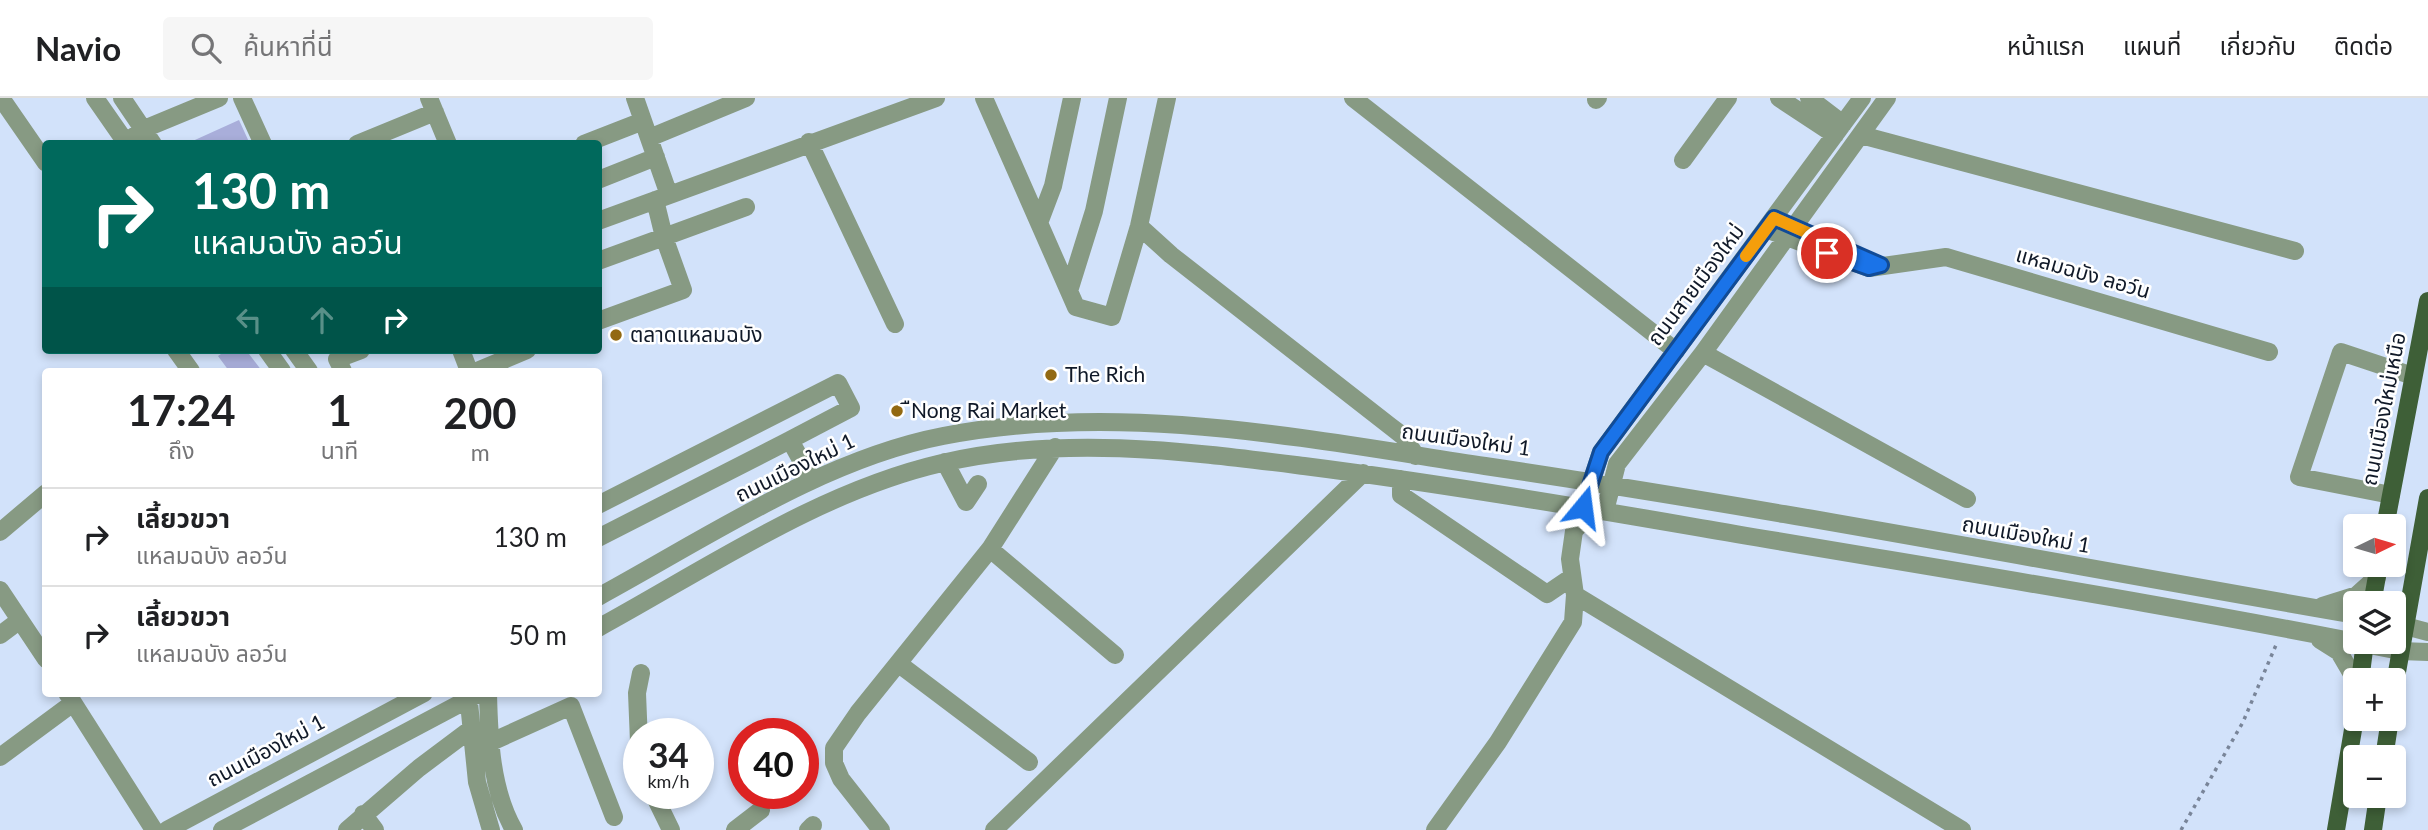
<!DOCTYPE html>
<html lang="th">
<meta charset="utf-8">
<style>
body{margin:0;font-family:Lato,"Noto Sans Thai",sans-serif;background:#f6f6f6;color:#202124;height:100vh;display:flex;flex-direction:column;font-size:26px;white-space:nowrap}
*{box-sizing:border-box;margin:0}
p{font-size:23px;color:#757577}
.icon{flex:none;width:38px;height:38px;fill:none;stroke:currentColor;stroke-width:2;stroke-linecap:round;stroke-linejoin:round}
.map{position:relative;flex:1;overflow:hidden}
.sheet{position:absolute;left:42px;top:270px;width:560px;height:329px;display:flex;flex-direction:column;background:#fff;border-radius:7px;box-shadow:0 4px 10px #0003}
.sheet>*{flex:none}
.top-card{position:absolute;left:42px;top:42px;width:560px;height:214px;border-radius:7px;box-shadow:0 4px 10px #0003;background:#00695c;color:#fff;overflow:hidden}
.needle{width:46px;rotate:85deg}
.fabs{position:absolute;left:2343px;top:416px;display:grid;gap:14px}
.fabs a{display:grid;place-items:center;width:63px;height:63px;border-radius:7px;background:#fff;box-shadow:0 4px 10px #0003;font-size:35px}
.speed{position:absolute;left:623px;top:620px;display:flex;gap:14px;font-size:35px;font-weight:700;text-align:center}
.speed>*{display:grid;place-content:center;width:91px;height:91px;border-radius:50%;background:#fff;box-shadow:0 4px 10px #0003;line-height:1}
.speed small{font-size:18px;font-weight:400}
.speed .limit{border:10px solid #d22;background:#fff;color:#111}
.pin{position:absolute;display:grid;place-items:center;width:60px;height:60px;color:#fff;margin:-30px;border:4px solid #fff;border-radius:50%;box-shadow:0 2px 7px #0007}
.me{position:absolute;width:77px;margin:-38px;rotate:16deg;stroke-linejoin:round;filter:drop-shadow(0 0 5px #0008)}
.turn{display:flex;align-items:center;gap:24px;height:147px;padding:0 35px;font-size:32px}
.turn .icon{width:91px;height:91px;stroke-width:2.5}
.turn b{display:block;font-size:49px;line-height:60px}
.lanes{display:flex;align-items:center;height:66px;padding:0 35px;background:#0003;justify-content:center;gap:35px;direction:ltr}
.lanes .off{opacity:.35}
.eta{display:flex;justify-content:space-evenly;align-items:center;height:119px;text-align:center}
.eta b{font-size:42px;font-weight:700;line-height:49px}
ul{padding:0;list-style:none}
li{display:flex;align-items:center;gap:21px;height:98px;padding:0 35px;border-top:2px solid #e0e0e0}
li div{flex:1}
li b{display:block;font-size:26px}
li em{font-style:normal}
header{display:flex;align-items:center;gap:42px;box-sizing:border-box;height:98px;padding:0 35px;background:#fff;border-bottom:2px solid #e0e0e0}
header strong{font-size:33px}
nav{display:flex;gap:38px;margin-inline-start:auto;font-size:24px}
.search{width:490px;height:63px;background:#f6f6f6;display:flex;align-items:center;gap:18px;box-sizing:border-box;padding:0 24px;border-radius:7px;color:#757577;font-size:26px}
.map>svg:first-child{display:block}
.building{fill:#a9aeda}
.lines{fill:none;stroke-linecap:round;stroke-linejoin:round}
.path{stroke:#798599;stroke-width:3.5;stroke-dasharray:3.5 5;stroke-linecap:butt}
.minor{stroke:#879a83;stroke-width:18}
.major{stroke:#3e5f37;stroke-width:18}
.route-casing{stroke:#114b97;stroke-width:18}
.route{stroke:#1a73e8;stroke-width:12}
.slow{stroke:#f59e0b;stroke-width:12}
.poi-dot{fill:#926912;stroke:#fff;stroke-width:2.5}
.labels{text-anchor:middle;stroke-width:5;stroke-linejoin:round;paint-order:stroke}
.street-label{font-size:21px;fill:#101928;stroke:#fff}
.poi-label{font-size:21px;fill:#101928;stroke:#fff;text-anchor:start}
</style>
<header>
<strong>Navio</strong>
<div class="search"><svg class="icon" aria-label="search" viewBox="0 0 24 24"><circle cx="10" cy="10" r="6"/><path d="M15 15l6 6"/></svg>ค้นหาที่นี่</div>
<nav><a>หน้าแรก</a><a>แผนที่</a><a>เกี่ยวกับ</a><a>ติดต่อ</a></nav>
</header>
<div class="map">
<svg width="2428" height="732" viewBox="0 0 2428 732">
<rect width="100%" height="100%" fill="#d2e2fa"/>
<path class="building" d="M239,22L250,46H186Z
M227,252H246L262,273H229L218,258Z"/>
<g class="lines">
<path class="path" d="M2181,732L2243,624L2276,547"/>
<path class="minor" d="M1,0L46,65
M95,0L127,46
M122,0L153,46
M242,0L263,46
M429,0L448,46
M635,0L669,97
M984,0L1076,209L1112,219L1139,128L1167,0
M1353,0L1676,253
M1779,0L1835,37
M1809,0L1843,26
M1596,2L1598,0
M1861,37L2295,153
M649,40L746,0
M126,44L144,31L219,0
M809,44L895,226
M357,46L435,14
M584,46L643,23
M1683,62L1728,0
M598,82L656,59
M598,123L936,0
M1039,125L1053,88L1072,0
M1139,128L1171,157L1390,328L1403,338L1416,358
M1766,131L1869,170L1946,159L2269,254
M598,163L664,139L655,102
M1069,193L1094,113L1118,0
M598,223L683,192L664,139L746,109
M176,252L191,273
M267,252L282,273
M294,252L309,273
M461,252L469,273
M1703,255L1967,401
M343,273L337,261L361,252
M477,273L527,252
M945,364L966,404L978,386
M1401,381V397L1547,496L1572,479
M2391,397L2299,379L2341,254L2413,278
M598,407L838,285L851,310L790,342L812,382
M1583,409L1601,354L1862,0
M1605,413L1617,366L1703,255L1887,0
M0,434L46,395
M598,440L790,342
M990,451L1115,557
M0,492L46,561
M1575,497L1962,732
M598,499C705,441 823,361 943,338C1122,303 1307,341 1485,368C1776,411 2066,467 2356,517
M2322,508L2357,497L2377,479
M2394,525L2428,534
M598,530C708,470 820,393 942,365C1062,337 1184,353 1304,368C1437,385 1569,407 1701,430C1934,470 2168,506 2400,553L2428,554
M0,537L20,522
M2320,542L2339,554L2356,583
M899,566L1029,664
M67,595L154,732
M468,595L477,684L491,732
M488,595C489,640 491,692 514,732
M639,644L637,595L641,575
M489,645L571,608L614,719
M0,659L73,605
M653,695L671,732
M363,716L375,732
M167,732L424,595
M222,732L480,595
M347,732L419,670L471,631
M735,732L761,712
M808,732L813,727
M881,732L841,681L834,665V650L858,615L990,451L1055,349
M994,732L1363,375
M1435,732L1498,644L1573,524L1575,497L1570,461L1574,433L1594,411"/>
<path class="major" d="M2385,429L2428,203
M2372,506L2379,467
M2360,583L2365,544
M2394,591L2428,400
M2384,660L2390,621
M2336,732L2356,614
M2373,732L2378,698"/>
</g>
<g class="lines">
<g class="route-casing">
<path id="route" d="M1583,409L1601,354L1774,120L1881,167L1869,170L1827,155"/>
</g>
<use href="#route" class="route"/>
<path class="slow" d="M1746,158L1774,120L1826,143"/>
</g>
<g class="poi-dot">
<circle cx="616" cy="237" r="7"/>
<circle cx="1051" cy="277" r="7"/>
<circle cx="897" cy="313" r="7"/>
</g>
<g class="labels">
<g class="street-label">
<text transform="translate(2083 175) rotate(16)" y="7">แหลมฉบัง ลอว์น</text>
<text transform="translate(1696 187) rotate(-53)" y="7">ถนนสายเมืองใหม่</text>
<text transform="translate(2384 311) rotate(-79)" y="7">ถนนเมืองใหม่เหนือ</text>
<text transform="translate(1466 342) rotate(8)" y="7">ถนนเมืองใหม่ 1</text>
<text transform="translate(795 370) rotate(-26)" y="7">ถนนเมืองใหม่ 1</text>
<text transform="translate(2026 437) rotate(10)" y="7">ถนนเมืองใหม่ 1</text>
<text transform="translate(266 653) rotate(-28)" y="7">ถนนเมืองใหม่ 1</text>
</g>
<g class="poi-label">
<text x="630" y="244">ตลาดแหลมฉบัง</text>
<text x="1065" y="284">The Rich</text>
<text x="911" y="320">ืNong Rai Market</text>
</g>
</g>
</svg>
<div class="fabs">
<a><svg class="needle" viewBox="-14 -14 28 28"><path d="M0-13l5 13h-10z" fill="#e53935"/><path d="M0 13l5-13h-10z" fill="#757577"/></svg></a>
<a><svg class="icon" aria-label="layers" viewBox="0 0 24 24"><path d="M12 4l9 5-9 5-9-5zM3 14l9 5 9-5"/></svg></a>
<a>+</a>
<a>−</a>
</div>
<div class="speed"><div>34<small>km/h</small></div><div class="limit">40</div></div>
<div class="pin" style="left:1827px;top:155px;background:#d93025"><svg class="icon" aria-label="arrive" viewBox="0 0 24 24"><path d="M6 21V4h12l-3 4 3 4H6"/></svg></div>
<svg class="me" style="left:1583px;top:409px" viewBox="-20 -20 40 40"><path d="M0-17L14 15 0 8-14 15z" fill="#1a73e8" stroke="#fff" stroke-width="4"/></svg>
<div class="top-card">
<div class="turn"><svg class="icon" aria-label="right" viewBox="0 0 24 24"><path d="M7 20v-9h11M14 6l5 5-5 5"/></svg><div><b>130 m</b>แหลมฉบัง ลอว์น</div></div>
<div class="lanes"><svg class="icon off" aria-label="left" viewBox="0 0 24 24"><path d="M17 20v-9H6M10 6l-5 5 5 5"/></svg><svg class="icon off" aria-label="ahead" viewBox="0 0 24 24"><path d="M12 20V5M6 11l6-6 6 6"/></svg><svg class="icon" aria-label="right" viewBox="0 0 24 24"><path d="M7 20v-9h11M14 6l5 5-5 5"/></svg></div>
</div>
<section class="sheet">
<div class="eta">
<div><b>17:24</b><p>ถึง</p></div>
<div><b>1</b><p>นาที</p></div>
<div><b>200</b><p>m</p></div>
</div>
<ul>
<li><svg class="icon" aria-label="right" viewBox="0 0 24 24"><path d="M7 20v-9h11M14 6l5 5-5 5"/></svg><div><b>เลี้ยวขวา</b><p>แหลมฉบัง ลอว์น</p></div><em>130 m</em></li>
<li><svg class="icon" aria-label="right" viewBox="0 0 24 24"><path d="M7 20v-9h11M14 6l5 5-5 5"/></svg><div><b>เลี้ยวขวา</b><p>แหลมฉบัง ลอว์น</p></div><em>50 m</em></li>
</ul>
</section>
</div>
